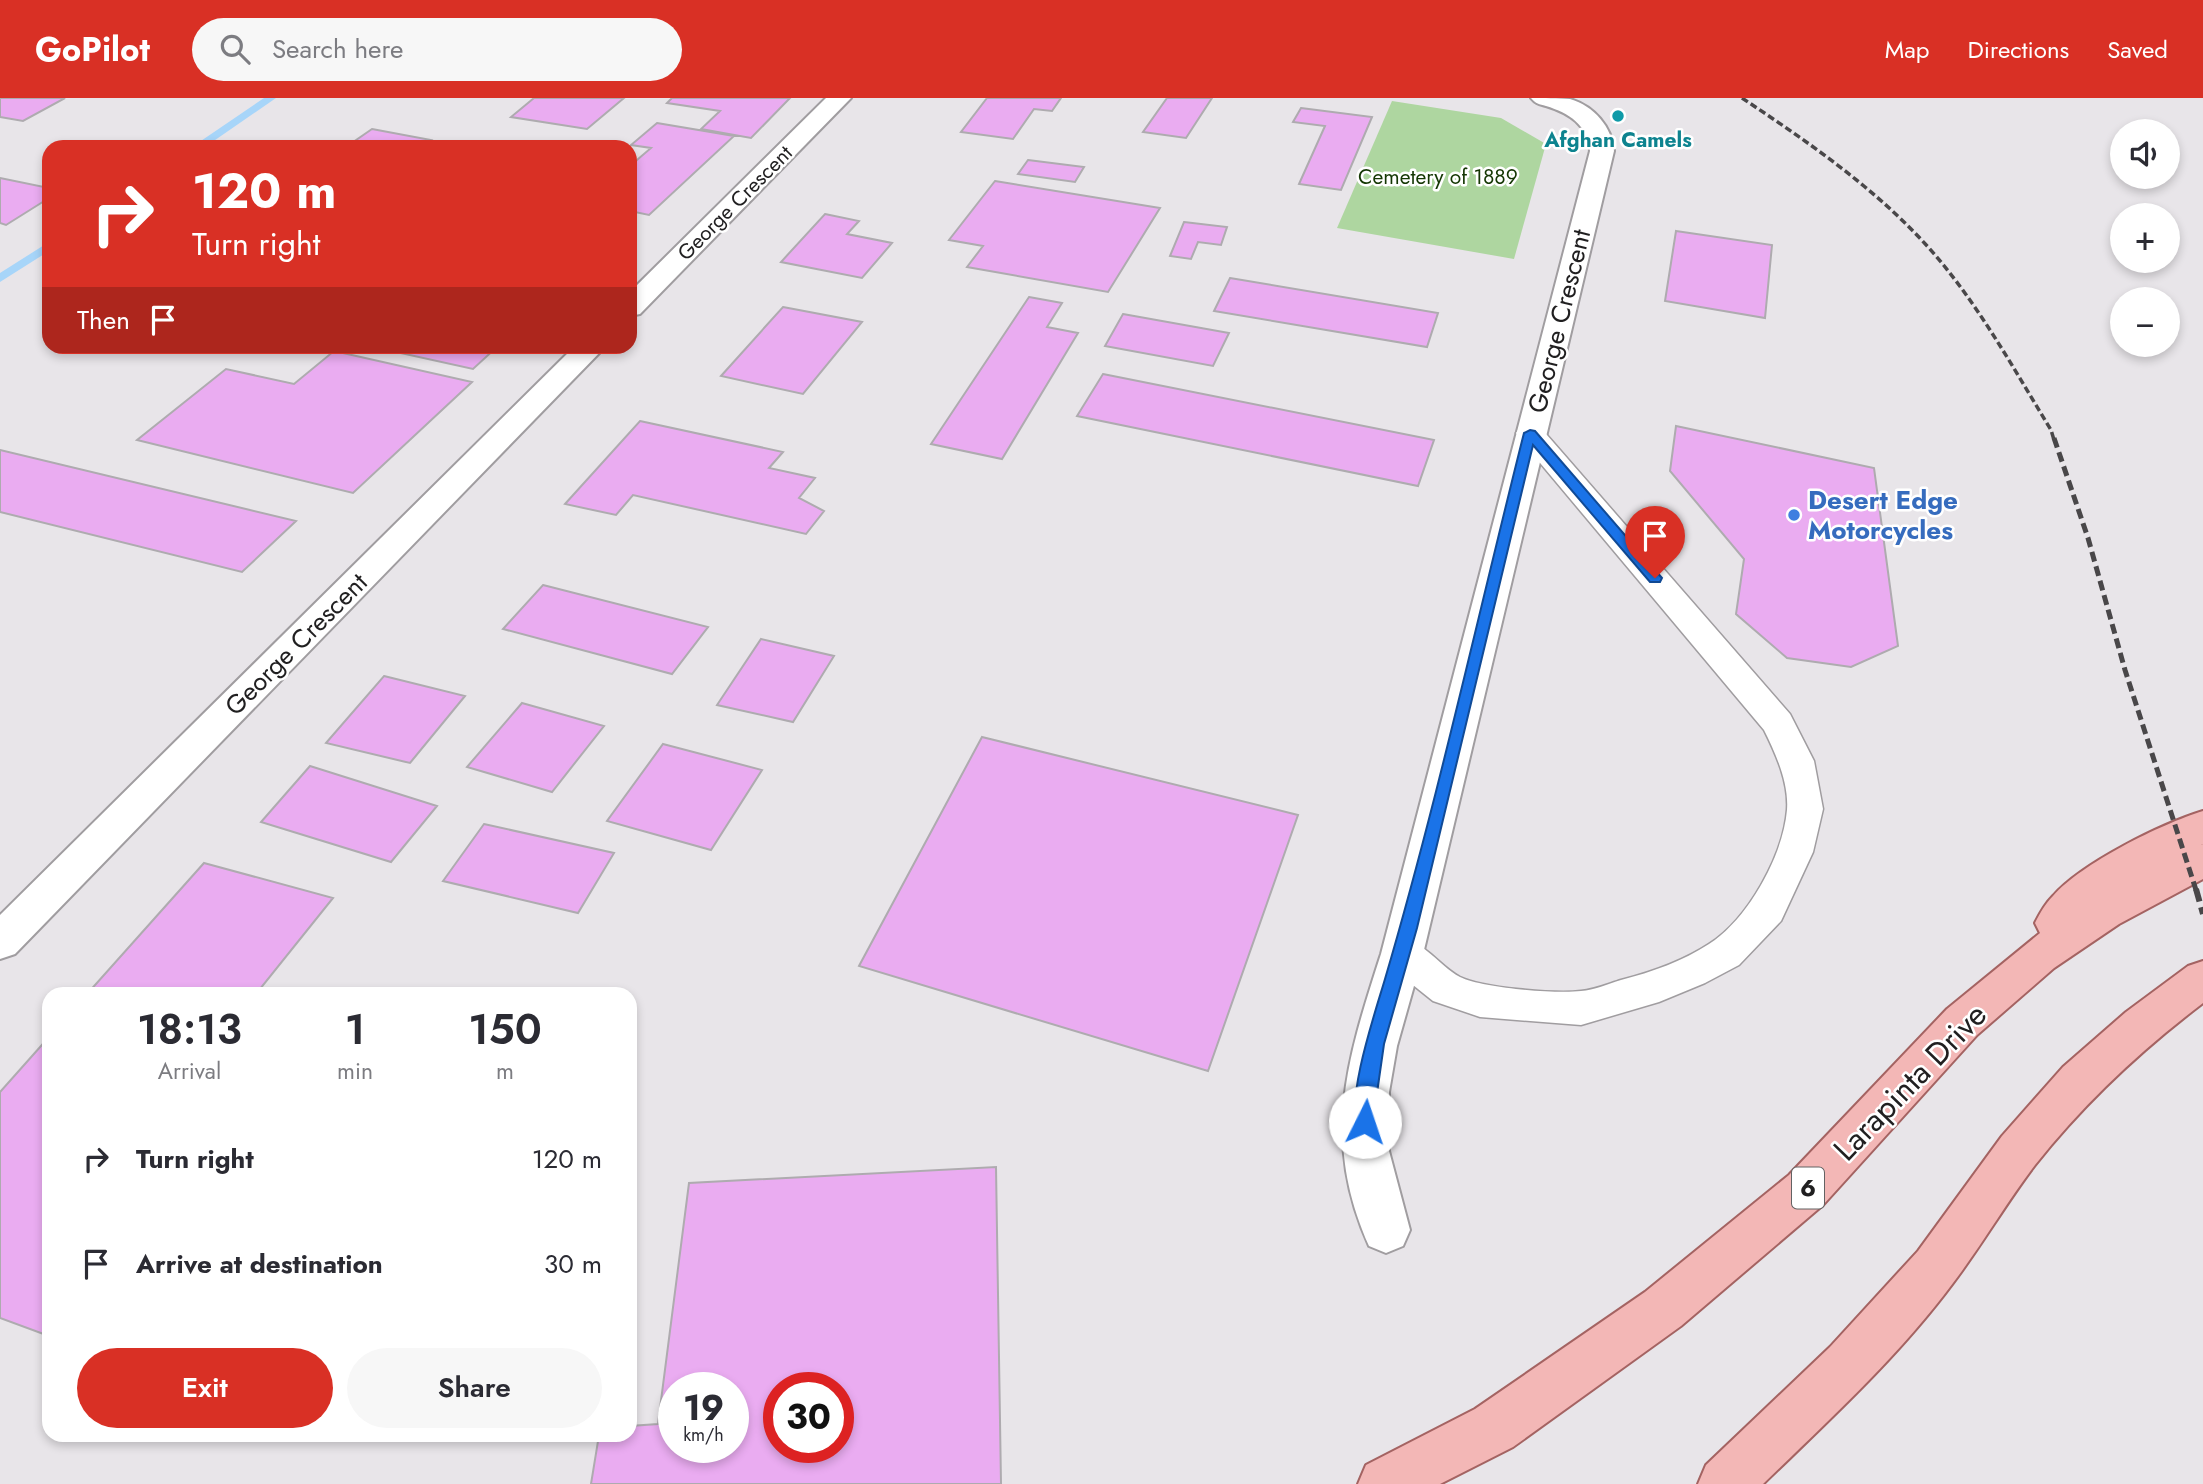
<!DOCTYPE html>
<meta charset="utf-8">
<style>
body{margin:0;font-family:Jost,sans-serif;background:#f7f7f7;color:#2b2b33;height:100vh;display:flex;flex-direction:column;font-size:26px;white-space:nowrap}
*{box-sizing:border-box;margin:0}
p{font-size:23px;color:#7c7c81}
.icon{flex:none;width:38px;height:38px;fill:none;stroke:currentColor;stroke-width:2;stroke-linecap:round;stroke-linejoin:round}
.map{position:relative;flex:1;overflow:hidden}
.details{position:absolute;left:42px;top:889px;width:595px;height:455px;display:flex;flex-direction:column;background:#fff;border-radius:21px;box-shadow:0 4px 10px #0003}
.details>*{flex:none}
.banner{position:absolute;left:42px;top:42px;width:595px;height:214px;border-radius:21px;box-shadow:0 4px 10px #0003;background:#d93025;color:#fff;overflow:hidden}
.controls{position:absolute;left:2110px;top:21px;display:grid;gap:14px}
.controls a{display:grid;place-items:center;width:70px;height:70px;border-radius:50%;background:#fff;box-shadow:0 4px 10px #0003;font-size:35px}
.speed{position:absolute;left:658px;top:1274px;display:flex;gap:14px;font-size:35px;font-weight:700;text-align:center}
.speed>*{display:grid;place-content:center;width:91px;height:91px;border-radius:50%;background:#fff;box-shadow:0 4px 10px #0003;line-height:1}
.speed small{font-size:18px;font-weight:400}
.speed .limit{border:10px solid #d22;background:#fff;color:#111}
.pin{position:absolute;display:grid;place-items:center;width:60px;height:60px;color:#fff;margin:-72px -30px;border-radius:50% 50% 50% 0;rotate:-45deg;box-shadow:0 0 7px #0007}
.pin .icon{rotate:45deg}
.me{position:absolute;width:77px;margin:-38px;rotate:4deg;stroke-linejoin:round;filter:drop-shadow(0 0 5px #0008)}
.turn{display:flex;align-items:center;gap:24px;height:147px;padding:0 35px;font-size:32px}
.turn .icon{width:91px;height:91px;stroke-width:2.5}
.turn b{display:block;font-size:49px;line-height:60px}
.then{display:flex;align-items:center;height:66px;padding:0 35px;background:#0003;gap:14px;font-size:26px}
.eta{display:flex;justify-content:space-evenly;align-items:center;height:119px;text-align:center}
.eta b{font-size:42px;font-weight:600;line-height:49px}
.primary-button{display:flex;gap:14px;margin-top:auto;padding:14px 35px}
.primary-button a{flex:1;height:80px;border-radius:42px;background:#d93025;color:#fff;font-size:28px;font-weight:600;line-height:80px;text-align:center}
.primary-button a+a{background:#f7f7f7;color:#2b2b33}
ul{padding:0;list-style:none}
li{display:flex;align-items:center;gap:21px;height:105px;padding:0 35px}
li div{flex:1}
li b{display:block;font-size:26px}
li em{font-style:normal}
header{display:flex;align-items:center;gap:42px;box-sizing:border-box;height:98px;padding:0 35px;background:#d93025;color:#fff}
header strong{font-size:33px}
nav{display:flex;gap:38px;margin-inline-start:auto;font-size:24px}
.search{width:490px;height:63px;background:#f7f7f7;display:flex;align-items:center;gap:18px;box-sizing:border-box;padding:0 24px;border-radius:38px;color:#7c7c81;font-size:26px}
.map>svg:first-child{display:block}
.green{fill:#aed6a0}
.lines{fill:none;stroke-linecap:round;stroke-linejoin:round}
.stream{fill:#a7d5f9;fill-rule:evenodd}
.building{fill:#eaacf1;stroke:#aeabaf;stroke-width:2;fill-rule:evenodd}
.lane-casing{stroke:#a09da0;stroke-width:3}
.street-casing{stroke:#a09da0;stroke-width:4}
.primary-casing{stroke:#a46362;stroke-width:4}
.lane{fill:#fff;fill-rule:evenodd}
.street{fill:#fff;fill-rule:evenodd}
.primary{fill:#f3b7b6;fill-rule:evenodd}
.rail-far2{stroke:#494749;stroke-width:3.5;stroke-dasharray:7 3.5;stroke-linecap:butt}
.rail-far1{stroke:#494749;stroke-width:5;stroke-dasharray:10 5;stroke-linecap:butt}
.rail{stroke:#494749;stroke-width:6;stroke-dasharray:13 6;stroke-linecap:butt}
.route{fill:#1a73e8;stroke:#114b97;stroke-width:2}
.culture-dot{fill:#0f9aa8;stroke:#fff;stroke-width:2.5}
.shop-dot{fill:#3f7fe0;stroke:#fff;stroke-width:2.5}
.labels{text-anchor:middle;stroke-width:5;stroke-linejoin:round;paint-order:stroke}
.far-culture-label{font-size:21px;font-weight:bold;fill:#0d838f;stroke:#fff}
.far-park-label{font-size:21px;fill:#143703;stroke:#fff}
.far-street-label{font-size:21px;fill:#201f20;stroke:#fff}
.shield{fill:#fff;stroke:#636263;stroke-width:2}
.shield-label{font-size:24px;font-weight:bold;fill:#201f20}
.street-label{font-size:26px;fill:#201f20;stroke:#fff}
.shop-label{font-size:26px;font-weight:bold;fill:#366cbe;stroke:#fff;text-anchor:start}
.near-street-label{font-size:32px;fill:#201f20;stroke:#fff}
</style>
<header>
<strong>GoPilot</strong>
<div class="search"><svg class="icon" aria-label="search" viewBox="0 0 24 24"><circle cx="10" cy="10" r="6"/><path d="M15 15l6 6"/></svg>Search here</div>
<nav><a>Map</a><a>Directions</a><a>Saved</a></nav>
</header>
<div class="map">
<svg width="2203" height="1386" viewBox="0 0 2203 1386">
<rect width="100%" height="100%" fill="#e8e5e9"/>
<path class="green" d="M1392,3L1501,20L1546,46L1514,161L1337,130Z"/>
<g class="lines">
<path class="stream" d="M264,0H276L205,49H192Z
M49,144V153L0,184V175Z"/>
</g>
<path class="building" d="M0,0H65L23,23L0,19Z
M534,0H624L587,31L511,19Z
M672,0H790L751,40L701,31L720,13L667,5Z
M987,0H1061L1052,13L1034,11L1013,41L961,34Z
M1167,0H1212L1186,40L1143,34Z
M1301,10L1372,19L1341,92L1299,86L1325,28L1293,24Z
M657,25L734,38L649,117L630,113V68L651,50L631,47Z
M372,31L431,42L421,49H346Z
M1028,62L1084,69L1075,84L1018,76Z
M0,80L49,90V100L6,127L0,125Z
M995,83L1160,110L1108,194L967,169L983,148L949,142Z
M825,116L859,123L847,136L892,145L862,180L781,164Z
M1184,124L1227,129L1221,147L1198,144L1191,161L1170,158Z
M1676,133L1772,147L1765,220L1665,203Z
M1230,180L1438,215L1427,249L1214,213Z
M1029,199L1062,205L1047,229L1078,235L1002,361L931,346Z
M783,209L862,224L803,296L721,278Z
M1123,216L1229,235L1213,268L1105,248Z
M369,248H498L473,271Z
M334,253L472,284L353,395L137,342L226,271L294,286Z
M1103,276L1434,342L1418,388L1077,318Z
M640,323L783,354L769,370L815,380L799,400L824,413L806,436L633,397L616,417L565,406Z
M1676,328L1874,370L1898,548L1851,569L1787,560L1736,516L1744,461L1670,373Z
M0,352L296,423L242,474L0,414Z
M543,487L708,529L672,576L503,531Z
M761,541L834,558L793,624L717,607Z
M384,578L465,598L410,665L326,645Z
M522,605L604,628L552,694L467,669Z
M982,639L1298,717L1208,973L859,868Z
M663,646L762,672L711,752L607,723Z
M310,668L437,708L391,764L261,724Z
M484,726L614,755L578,815L443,783Z
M204,765L333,800L256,896H87Z
M49,939V1238L0,1220V994Z
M996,1069L1001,1386H591L599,1337H630V1328L658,1326L689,1085ZM674,1290H733V1349H674ZM779,1290H838V1349H779Z"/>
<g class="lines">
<g class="lane-casing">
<path id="lane" d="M1530,327L1540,329L1790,616L1814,663L1823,711L1813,754L1781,823L1739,867L1705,885L1659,904L1581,927L1480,919L1433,903L1388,867L1383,856L1388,845C1421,834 1434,865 1460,879C1482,890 1556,896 1581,893C1594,892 1608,886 1621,882C1652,874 1683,863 1709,846C1748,821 1783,758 1787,712C1789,685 1776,656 1764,632L1520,341L1516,335L1520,329Z"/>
</g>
<g class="street-casing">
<path id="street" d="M826,0H851L640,216L630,218V194Z
M1531,0C1543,0 1559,0 1570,1C1594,8 1612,29 1614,53L1423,856L1397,948L1389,994V1053L1410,1132L1403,1148L1386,1155L1369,1148C1321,1040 1347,962 1381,856L1590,53C1588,27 1569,15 1546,8C1539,6 1536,6 1531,0Z
M575,248H606L15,856L0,861V817Z"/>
</g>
<g class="primary-casing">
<path id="primary" d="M2203,713V746L2201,747L2203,746V781L2119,826L2054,870L1977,937L1823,1107L1681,1228L1513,1349L1440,1386H1358L1366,1367L1475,1311L1645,1194L1789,1077L1947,911L2040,835L2035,825C2040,815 2045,806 2053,798C2082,765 2161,726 2203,713Z
M2203,863V905C2140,953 2084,1005 2035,1067C2006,1105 1982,1147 1953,1185C1898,1259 1829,1322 1763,1386H1698L1706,1367L1830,1249L1918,1153L2002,1038L2063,969L2126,914L2188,868Z"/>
</g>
<use href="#lane" class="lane"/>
<use href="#street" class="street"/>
<use href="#primary" class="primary"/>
<path class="rail-far2" d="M1742,0C1811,46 1881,94 1936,158C1981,211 2015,273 2051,332L2054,342"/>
<path class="rail-far1" d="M2054,340L2088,440L2125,572L2196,792"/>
<path class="rail" d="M2196,791L2203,816"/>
</g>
<path class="route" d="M1530,332L1535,333L1662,480L1660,484H1650L1533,347L1417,830L1384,946L1372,1030L1365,1033L1358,1030C1345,1002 1376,912 1385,881C1438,701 1478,517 1524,335Z"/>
<circle class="culture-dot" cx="1618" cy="18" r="7"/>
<circle class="shop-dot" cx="1794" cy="417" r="7"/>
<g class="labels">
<g class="far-culture-label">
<text x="1618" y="49">Afghan Camels</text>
</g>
<g class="far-park-label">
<text x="1438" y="86">Cemetery of 1889</text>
</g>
<g class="far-street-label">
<text transform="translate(735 105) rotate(-45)" y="7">George Crescent</text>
</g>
<rect class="shield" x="1792" y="1069.5" width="32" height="41" rx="5"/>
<g class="shield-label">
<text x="1808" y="1098">6</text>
</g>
<g class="street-label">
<text transform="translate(1559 223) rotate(-76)" y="9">George Crescent</text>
<text transform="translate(296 546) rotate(-45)" y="9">George Crescent</text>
</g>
<g class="shop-label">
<text x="1808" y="411">Desert Edge<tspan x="1808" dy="30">Motorcycles</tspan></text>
</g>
<g class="near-street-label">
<text transform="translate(1910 984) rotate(-46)" y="11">Larapinta Drive</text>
</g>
</g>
</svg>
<div class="controls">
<a><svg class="icon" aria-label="sound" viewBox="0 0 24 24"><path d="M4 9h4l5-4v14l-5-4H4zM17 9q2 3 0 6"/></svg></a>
<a>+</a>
<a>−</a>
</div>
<div class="speed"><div>19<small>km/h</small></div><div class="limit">30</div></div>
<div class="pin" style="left:1655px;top:480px;background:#d93025"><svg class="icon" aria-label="arrive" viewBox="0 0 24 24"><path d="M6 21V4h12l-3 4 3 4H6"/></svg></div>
<svg class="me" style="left:1365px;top:1024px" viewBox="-20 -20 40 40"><circle r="19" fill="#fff"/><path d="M0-13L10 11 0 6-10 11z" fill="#1a73e8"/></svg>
<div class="banner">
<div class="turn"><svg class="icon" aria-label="right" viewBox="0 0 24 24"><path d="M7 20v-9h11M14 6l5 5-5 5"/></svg><div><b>120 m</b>Turn right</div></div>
<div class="then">Then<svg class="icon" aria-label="arrive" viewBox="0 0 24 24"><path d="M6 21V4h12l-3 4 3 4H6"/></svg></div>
</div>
<section class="details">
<div class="eta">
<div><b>18:13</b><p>Arrival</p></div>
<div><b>1</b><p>min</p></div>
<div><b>150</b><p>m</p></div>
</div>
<ul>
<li><svg class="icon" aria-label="right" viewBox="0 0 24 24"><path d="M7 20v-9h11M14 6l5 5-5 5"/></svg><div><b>Turn right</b></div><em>120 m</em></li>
<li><svg class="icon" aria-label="arrive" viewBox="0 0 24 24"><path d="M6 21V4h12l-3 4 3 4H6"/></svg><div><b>Arrive at destination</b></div><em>30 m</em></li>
</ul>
<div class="primary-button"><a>Exit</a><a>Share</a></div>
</section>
</div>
